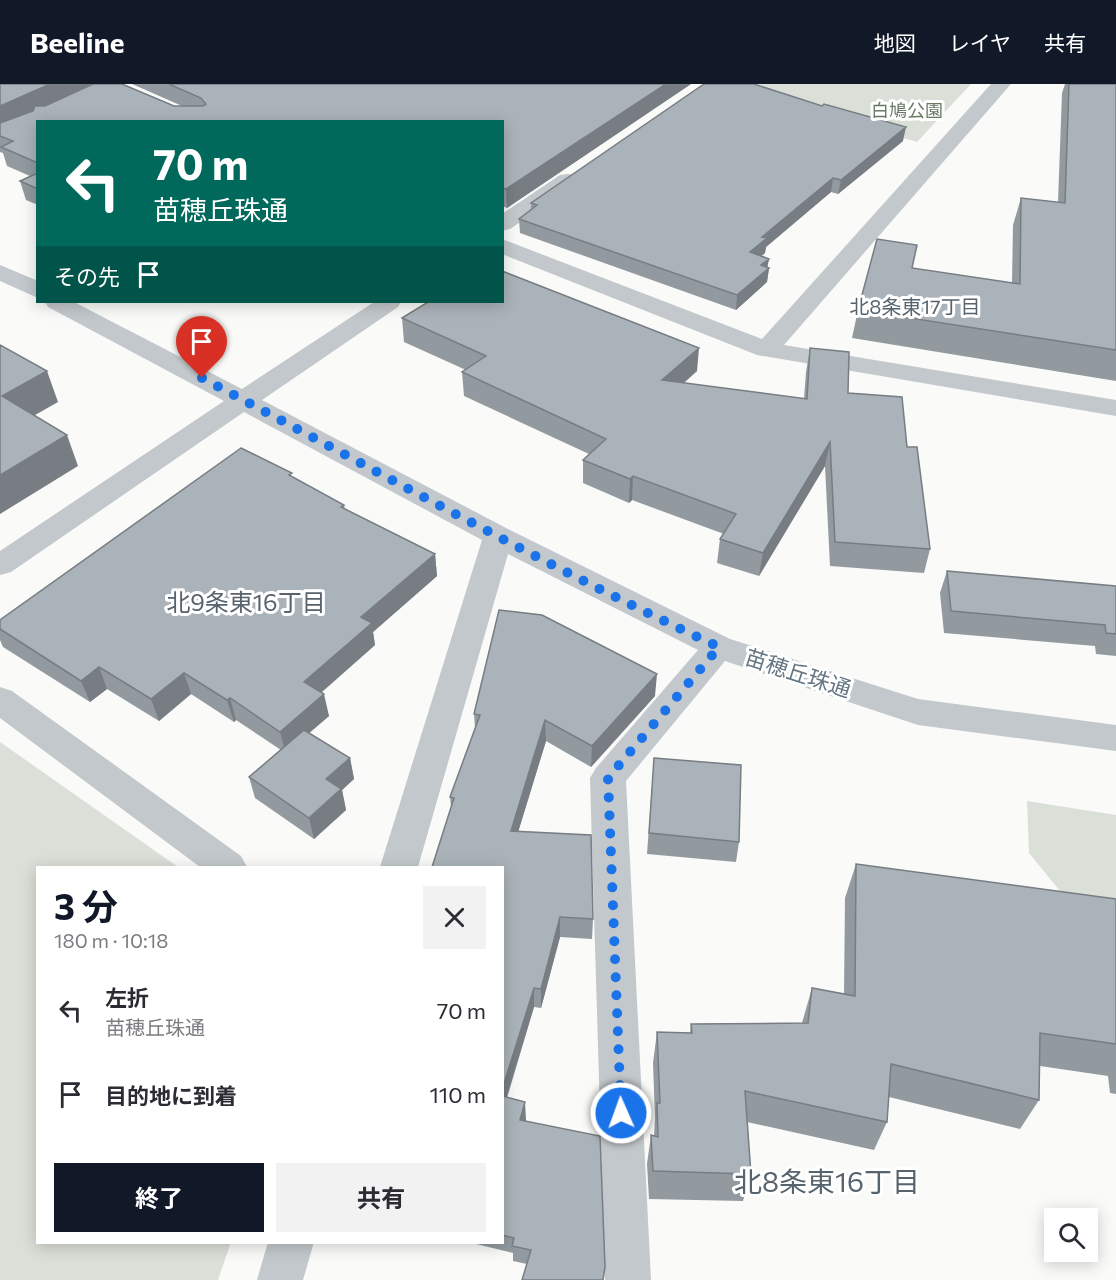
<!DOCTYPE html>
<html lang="ja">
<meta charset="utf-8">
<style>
body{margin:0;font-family:Commissioner,"Noto Sans JP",sans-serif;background:#f2f2f3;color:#2b2b33;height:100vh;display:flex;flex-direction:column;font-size:22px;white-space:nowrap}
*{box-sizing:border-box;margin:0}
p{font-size:20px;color:#7c7c81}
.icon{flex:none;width:33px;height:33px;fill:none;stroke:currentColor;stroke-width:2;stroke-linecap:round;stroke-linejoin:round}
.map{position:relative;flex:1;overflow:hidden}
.details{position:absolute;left:36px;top:782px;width:468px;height:378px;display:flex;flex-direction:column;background:#fff;border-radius:0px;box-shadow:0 3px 15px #0003}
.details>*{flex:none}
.guide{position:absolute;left:36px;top:36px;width:468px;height:183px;border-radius:0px;box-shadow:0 3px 15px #0003;background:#00695c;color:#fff;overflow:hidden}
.buttons{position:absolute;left:1044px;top:1124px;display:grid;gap:12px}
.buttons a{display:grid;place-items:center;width:54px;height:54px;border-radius:0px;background:#fff;box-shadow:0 3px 15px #0003;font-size:30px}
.pin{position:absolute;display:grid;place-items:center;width:51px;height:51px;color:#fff;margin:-62px -26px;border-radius:50% 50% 50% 0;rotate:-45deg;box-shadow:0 0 6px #0007}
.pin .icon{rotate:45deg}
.me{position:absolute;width:66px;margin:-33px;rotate:358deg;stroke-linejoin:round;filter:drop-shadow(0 0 4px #0008)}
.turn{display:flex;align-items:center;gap:21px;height:126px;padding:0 18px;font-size:27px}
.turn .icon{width:78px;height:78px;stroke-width:2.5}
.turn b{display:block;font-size:42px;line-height:51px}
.then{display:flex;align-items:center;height:57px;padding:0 18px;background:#0003;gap:12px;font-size:22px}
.round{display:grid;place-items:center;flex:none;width:63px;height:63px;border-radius:0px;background:#f2f2f3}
.head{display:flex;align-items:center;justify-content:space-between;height:102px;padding:0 18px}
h1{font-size:36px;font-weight:700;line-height:45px;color:#111827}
.cta{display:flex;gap:12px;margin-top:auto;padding:12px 18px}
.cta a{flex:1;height:69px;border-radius:0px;background:#111827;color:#fff;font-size:24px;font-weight:700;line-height:69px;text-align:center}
.cta a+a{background:#f2f2f3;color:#2b2b33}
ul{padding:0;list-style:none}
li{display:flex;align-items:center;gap:18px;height:84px;padding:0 18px}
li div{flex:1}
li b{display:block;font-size:22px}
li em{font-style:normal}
header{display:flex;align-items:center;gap:36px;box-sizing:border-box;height:84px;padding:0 30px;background:#111827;color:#fff}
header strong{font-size:28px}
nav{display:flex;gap:33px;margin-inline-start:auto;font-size:21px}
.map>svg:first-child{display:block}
.green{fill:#dadfd7}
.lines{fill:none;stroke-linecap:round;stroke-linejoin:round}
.minor{fill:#c3c8cc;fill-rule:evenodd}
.wall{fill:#929a9f}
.shaded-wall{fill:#777d82}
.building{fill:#aab3b9;stroke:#777d82;stroke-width:1.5}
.route{stroke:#1a73e8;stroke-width:10;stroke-dasharray:0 18}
.labels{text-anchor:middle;stroke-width:6;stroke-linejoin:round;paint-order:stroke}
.far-park-label{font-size:18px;fill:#687a64;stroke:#fff}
.far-neighbourhood-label{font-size:20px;fill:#57646e;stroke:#fff}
.street-label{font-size:22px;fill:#657683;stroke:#fff}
.neighbourhood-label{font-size:24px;fill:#57646e;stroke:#fff}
.near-neighbourhood-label{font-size:28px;fill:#57646e;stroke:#fff}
</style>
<header>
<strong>Beeline</strong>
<nav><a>地図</a><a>レイヤ</a><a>共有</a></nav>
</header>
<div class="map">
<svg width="1116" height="1196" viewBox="0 0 1116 1196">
<rect width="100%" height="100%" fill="#fafaf8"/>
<path class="green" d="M724,0H971L917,58Z
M0,658L178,783H38V1158H231L218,1196H0Z
M1027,717L1116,731V844L1097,834L1060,807L1029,769Z"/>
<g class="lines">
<path class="minor" d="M991,0H1011L784,261L1116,316V332L757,271L502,170V155L762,255Z
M568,90L576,91L579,96L576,101L510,145L502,147V130L560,91Z
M0,181L38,197V214L0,197Z
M45,218H74L242,305L374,218H401L398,223L262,316L508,445L730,555L918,615L1116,641V667L918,641L725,577L626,697L651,1196H605L590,694L596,684L698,566L508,470L418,783H380L482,456L244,328L11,488L0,491V467L224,317L48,223Z
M0,603L12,607L241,772L247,783H200L0,634Z
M268,1158H314L303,1196H257Z"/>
</g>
<path class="wall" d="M0,0L174,22H182L132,0H691L507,124L502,122V38H38V121L26,116L20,97L30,92L7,82L3,69L0,68Z
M1065,0H1116V297L852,254L858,226L912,184L1012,199L1013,141L1021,114L1058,118L1062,9Z
M903,57L838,110L831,108L766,163L765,169L761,172L769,175L767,183L769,184L767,198L736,226L520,149L519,135L531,126V119Z
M402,234L697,287L684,299L804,315L806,288L810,264L848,309L907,363L930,465L924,489L830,482L825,382L759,492L717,479L720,455L724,450L632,416L629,419L583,399V376L589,370L464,312L462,288L466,286L404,258Z
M293,393L344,421L345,425L435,470L437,492L373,548L375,561L321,609L329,632L309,649L350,674L354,695L342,706L346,726L314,755L255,714L249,693L281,666L236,636L234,638L191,610L159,637L107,605L90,618L3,563L0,556V536Z
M947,487L1116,502V572L1096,570L1095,562L944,549L940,509Z
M655,612L591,683L546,657L518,748L593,835L592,855L560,853L541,924L534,923L507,1014L525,1018V1037L600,1052L527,1180L513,1177V1169L468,1158H502V783L451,722L450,713L475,644L474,630Z
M654,674L739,758L736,778L647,770Z
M856,780L1116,815V1010L1110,1009L1108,992L1040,982L1039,1016L1020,1045L889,1013L887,1038L874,1066L747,1038L751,1090L743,1117L649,1115L647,1080L651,1051L654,1052L655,1034L653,979L657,948L690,949L691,940L802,939L812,904L844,910L845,814Z"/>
<path class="shaded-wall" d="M50,0H94L0,43V22Z
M666,0H691L507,124L506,105Z
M906,43L903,57L838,110L841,96Z
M833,94L831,108L766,163L765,169L749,183L750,168L762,153Z
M769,175L767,185L769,184L767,198L736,226L737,211L761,181Z
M699,264L697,287L660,319L662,296Z
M47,287L58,318L14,343L2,312Z
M67,351L78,382L0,430V391Z
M830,358L825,382L759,492L763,469Z
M633,392L632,416L629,419L630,395Z
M435,470L437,492L373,548L375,561L309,619L304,598L361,533Z
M99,583L107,605L90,618L81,597Z
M184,589L191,610L159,637L151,615Z
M657,590L655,612L591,683L592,662Z
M324,610L329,632L286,669L280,648Z
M230,614L236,636L234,638L227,616Z
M545,636L546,657L512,768L511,747Z
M350,674L354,695L342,706L346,726L314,755L309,734L326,695Z
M560,833V853L541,924V905Z
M534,904V923L502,1028V1006Z
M525,1018L526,1036L521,1053L520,1036Z"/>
<path class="building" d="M0,0H50L0,22Z
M93,0H122L174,22H203L206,20L201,14L169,0H666L506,105L502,104V38H38V79L1,63L13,57L0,52V39L33,27L35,22H45Z
M704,0H754L822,22L824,20L906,43L841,96L833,94L762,153L767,154L750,168L769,175L761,181L769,184L737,211L519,135L537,121L531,119Z
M1069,0H1116V266L858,226L877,155L917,161L912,184L1020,200L1021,114L1065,119Z
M38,89V105L20,97Z
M502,187L699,264L662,296L807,315L810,264L849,268L848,309L902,313L907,363H917L930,465L835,458L830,358L763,469L720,455L736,430L633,392L630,395L583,376L606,355L462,288L486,272L402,234L428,218H502Z
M0,261L47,287L2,312L67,351L0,391Z
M241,364L292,389L289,391L344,421L341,423L435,470L361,533L372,539L304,598L324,610L280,648L230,614L227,616L184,589L151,615L99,583L81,597L0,545V536Z
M947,487L1116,502V550L1106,549L1105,541L951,527Z
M499,526L542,531L657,590L592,662L545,636L511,747L591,751L593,835L560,833L541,905L534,904L502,1006V783H432L454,714L450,713L480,631L474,630Z
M304,646L350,674L326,695L341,705L309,734L249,693Z
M654,674L741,681L739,758L649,749Z
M856,780L1116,815V960L1040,949L1039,1016L891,980L887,1038L745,1007L751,1090L653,1087L651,1051L658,1053L657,1019H660L657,948L692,949L691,940L808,939L812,904L855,912Z
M502,1012L525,1018L520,1036L600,1052L605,1183L603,1196H522L531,1166L512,1162L514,1154L502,1151Z"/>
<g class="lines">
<path class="route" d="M202,294C374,385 543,481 719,563L608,694L621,1029"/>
</g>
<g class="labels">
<g class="far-park-label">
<text x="907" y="33">白鳩公園</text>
</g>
<g class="far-neighbourhood-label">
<text x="915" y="230">北8条東17丁目</text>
</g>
<g class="street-label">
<text transform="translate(798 589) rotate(18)" y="8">苗穂丘珠通</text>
</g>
<g class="neighbourhood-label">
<text x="246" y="527">北9条東16丁目</text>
</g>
<g class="near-neighbourhood-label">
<text x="827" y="1108">北8条東16丁目</text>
</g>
</g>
</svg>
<div class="buttons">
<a><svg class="icon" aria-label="search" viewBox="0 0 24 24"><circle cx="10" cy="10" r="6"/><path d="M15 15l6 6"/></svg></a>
</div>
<div class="pin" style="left:202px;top:294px;background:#d93025"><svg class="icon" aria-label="arrive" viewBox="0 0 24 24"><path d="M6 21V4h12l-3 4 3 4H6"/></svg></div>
<svg class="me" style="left:621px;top:1029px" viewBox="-20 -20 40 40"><circle r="17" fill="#1a73e8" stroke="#fff" stroke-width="3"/><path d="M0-11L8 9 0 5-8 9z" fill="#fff"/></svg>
<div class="guide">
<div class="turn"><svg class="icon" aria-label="left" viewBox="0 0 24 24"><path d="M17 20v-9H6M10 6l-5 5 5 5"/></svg><div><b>70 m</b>苗穂丘珠通</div></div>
<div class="then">その先<svg class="icon" aria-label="arrive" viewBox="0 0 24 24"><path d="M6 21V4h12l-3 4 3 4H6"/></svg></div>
</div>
<section class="details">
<div class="head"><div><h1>3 分</h1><p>180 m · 10:18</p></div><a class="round"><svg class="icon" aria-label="close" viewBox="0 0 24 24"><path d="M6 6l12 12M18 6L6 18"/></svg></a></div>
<ul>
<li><svg class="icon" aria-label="left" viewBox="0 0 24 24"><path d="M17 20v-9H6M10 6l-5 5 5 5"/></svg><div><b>左折</b><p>苗穂丘珠通</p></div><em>70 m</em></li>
<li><svg class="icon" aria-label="arrive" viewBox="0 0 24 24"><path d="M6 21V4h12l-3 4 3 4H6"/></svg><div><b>目的地に到着</b></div><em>110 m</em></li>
</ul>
<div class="cta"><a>終了</a><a>共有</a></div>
</section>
</div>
